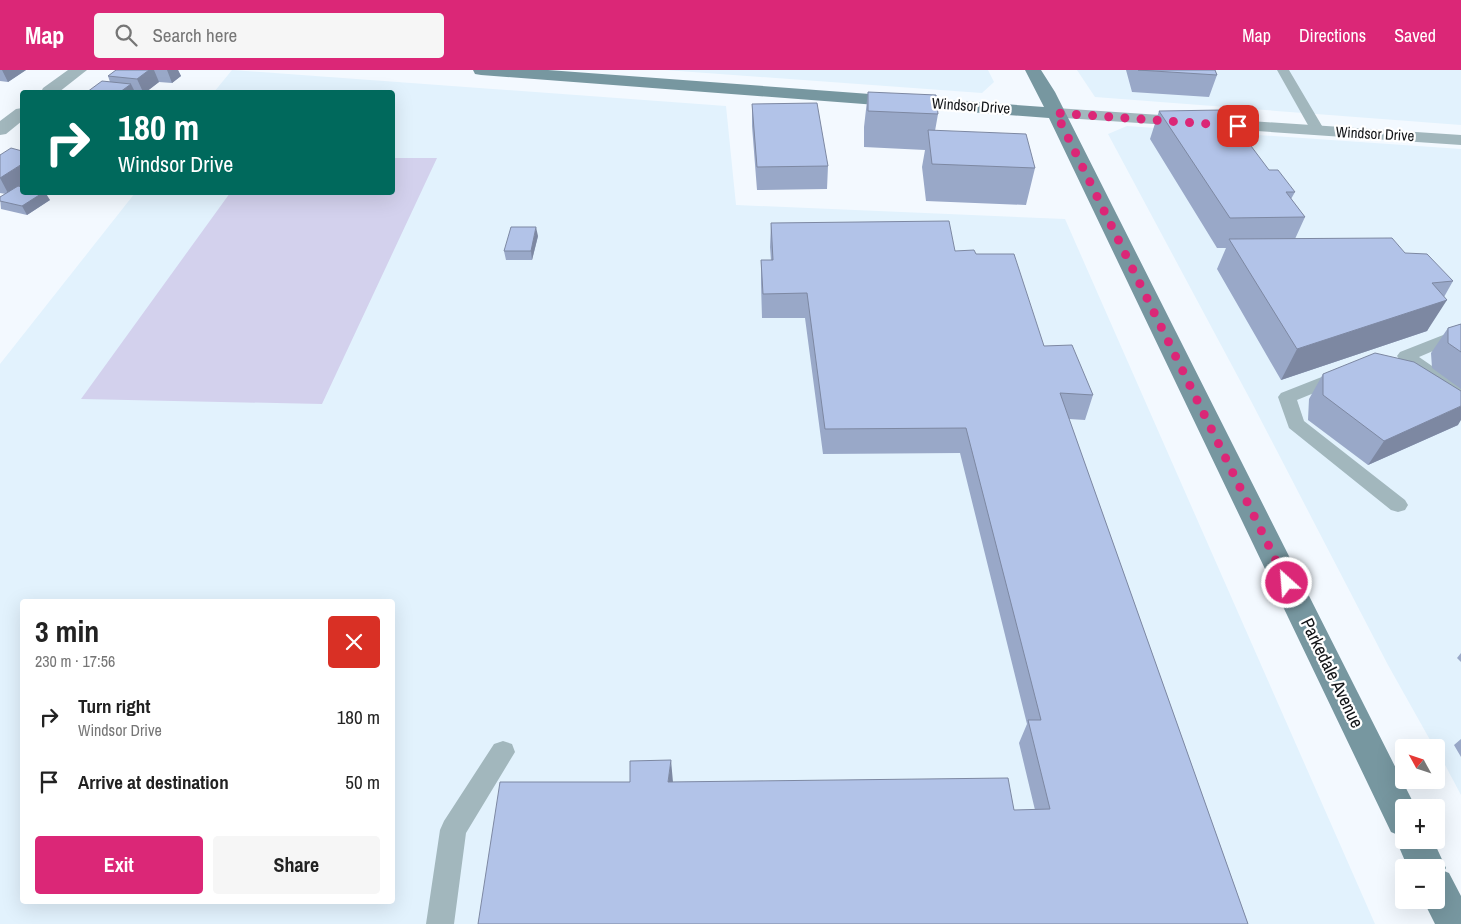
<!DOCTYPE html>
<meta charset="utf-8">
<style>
body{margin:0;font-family:"Archivo Narrow",sans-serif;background:#f6f6f6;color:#222;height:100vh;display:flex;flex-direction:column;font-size:19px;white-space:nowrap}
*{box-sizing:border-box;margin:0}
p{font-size:16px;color:#767676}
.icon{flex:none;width:28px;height:28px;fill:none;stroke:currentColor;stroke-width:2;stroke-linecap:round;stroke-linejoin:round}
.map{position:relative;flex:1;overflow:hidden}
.side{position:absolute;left:20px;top:529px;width:375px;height:305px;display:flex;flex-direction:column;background:#fff;border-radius:5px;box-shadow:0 5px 20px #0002}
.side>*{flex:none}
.banner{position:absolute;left:20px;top:20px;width:375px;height:105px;border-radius:5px;box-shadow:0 5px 20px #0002;background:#00695c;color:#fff;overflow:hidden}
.needle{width:32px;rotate:310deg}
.tools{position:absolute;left:1395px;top:669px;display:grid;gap:10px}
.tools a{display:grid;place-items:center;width:50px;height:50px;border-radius:5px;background:#fff;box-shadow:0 5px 20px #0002;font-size:25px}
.pin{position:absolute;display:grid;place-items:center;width:42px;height:42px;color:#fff;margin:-21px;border-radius:10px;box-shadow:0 2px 8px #0006}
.me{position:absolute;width:55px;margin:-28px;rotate:334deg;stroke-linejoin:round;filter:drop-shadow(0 0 4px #0008)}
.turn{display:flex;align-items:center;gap:18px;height:105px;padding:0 15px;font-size:22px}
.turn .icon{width:65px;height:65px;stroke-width:2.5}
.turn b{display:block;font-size:35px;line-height:42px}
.round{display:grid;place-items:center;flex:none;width:52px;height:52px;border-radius:5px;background:#f6f6f6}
.headline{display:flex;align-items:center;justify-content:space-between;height:85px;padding:0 15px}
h1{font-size:30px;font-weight:700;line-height:38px}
.action{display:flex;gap:10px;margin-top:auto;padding:10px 15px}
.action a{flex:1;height:58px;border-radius:5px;background:#db2777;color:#fff;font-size:20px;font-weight:700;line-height:58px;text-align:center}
.action a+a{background:#f6f6f6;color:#222}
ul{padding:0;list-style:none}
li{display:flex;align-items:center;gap:15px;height:65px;padding:0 15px}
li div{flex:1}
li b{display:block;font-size:19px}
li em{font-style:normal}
header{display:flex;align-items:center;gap:30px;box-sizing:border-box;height:70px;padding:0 25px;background:#db2777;color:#fff}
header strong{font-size:24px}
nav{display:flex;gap:28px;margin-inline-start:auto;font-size:18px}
.search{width:350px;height:45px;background:#f6f6f6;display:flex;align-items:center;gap:12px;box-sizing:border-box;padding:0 18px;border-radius:5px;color:#767676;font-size:19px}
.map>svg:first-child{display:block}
.built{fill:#e2f2fd;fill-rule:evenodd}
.green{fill:#d3d1ed}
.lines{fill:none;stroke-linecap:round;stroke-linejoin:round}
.lane{fill:#a2b7bd;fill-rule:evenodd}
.street{fill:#a2b7bd;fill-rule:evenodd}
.secondary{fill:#7797a0;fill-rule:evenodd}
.wall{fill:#99a8c8}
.shaded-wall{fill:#7d88a2}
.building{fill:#b2c3e8;stroke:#7d88a2}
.route{stroke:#db2777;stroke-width:9;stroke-dasharray:0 16.2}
.labels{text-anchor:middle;stroke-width:4.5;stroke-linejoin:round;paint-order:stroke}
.far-street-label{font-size:15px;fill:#121417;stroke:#fff}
.street-label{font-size:18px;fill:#121417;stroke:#fff}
</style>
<header>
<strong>Map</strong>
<div class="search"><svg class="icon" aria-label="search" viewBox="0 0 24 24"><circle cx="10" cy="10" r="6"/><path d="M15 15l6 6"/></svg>Search here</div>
<nav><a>Map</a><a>Directions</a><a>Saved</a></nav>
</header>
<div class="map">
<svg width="1461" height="854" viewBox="0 0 1461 854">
<rect width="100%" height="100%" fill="#f3f9ff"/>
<path class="built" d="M232,0L726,36L736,135L1065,149L1375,854H0V294L135,123L392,122V22H214ZM22,531H392V831H22Z
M665,0H988L994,12L982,23Z
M1077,0H1461V55L1095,27Z
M1127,56L1461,79V725L1436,678L1434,677L1388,595L1251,331L1108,64Z"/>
<path class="green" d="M393,88H437L322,334L81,329L230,123L392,122Z"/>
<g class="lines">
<path class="lane" d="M1277,0H1289L1325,61L1323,64H1313Z
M1461,258V269L1419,287L1461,316V331L1455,329L1400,290L1397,286L1400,282Z
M1342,299L1348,301L1351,305L1348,309L1297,330L1304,351L1405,430L1408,435L1405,440L1398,442L1391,440L1289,358L1278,327L1281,323Z
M503,671L512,674L515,682L466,763L454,854H426L440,760L444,751L494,674Z"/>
<path class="street" d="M68,0H87L59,22H41L43,18Z
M22,38V51L6,64L0,65V51L16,39Z
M1056,38L1461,65V75L1050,47L1047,43L1050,39Z"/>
<path class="secondary" d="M473,0H548L1044,37L1025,0H1041L1055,22L1416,738H1404V770H1433L1446,798L1444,801L1449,803L1461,826V854H1435L1423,830H1436V798H1408L1396,770L1398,765L1391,762L1049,48L481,5L475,4Z"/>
</g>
<path class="wall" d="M0,0H26L8,12L0,11Z
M116,0H178L181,6L172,13L159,12L146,22H87L110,12L108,6Z
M1126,0H1215L1217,5L1209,27L1132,22Z
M868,22L938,44L935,61L1035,98L1026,135L926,131L922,97L925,80L864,77V57Z
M752,34L828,96L827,119L757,120L752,56Z
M1159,41L1269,100L1295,122L1291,129L1305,147L1295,169L1405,183L1453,211L1444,227L1427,261L1281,310L1217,199L1226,178H1217L1150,69Z
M0,85L22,117L50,130L27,145L1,139L0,127L6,124L0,123Z
M771,153L976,184L1044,276L1093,325L1085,350L1069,349L1248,854L673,712L1014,740H1035L1019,673L1027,654L960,383L823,384L805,248H762L761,214V190H771L770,177Z
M538,166L532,190H506L504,181Z
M1461,254V319L1432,298L1431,283L1448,258Z
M1323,304L1458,355L1368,395L1308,350L1309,329Z
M1461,583V592L1457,588Z
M1461,669V687L1454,675Z"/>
<path class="shaded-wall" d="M2,0H26L8,12Z
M149,0H154L159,12L146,22H143L137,9Z
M167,0H178L181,6L172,13Z
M131,14L135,22H120Z
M22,94V116L9,125L0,108Z
M44,122H45L50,130L27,145L22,136Z
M536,157L538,166L532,190L531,181Z
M1447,230L1427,261L1281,310L1297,279Z
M1461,336V350L1458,355L1368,395L1384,371Z
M671,690L673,712H668Z"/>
<path class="building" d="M116,0H149L137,9L108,6Z
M1138,0H1215L1217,5Z
M102,11L131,14L120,22H87Z
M868,22L936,25L938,44L868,41Z
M817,33L828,96L757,97L752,34Z
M1224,40L1269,100H1278L1295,122H1286L1305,147L1230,148L1159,41Z
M928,60L1026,64L1035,98L932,94Z
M11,78L22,81V94L0,108V85Z
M18,116L22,117V122H44L22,136L0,131V127Z
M949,151L955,181L974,180L976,184H1014L1044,276L1072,275L1093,325L1060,323L1248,854H478L500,712H630V691L671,690L668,712L1008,708L1014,740L1050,739L1028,650H1041L966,358L825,359L807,223L763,224L761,190H773L771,153Z
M511,157H536L531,181H504Z
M1392,168L1405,183L1427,184L1453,211L1432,213L1447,230L1297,279L1229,169Z
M1461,254V282L1448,273V258Z
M1375,283L1414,292L1461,321V336L1384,371L1323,325V304Z"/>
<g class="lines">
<path class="route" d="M1238,56L1056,43L1287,513"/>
</g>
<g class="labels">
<g class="far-street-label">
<text transform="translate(971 36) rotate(4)" y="5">Windsor Drive</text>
<text transform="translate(1375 64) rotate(3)" y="5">Windsor Drive</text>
</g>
<g class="street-label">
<text transform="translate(1332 603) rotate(64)" y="6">Parkedale Avenue</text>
</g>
</g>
</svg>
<div class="tools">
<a><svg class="needle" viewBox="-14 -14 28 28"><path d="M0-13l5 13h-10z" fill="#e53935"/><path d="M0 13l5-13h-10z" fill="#767676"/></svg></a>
<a>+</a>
<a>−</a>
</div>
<div class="pin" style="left:1238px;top:56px;background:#d93025"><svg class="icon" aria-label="arrive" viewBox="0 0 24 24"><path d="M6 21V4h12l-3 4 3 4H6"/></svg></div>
<svg class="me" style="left:1287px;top:513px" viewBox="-20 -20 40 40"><circle r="17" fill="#db2777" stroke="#fff" stroke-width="3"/><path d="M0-11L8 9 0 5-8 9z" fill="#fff"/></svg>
<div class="banner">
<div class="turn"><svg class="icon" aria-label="right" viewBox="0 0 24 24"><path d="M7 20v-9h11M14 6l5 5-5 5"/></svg><div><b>180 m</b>Windsor Drive</div></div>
</div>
<section class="side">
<div class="headline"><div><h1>3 min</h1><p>230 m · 17:56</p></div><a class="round" style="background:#d93025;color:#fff"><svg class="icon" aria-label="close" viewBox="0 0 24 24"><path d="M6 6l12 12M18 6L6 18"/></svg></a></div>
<ul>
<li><svg class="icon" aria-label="right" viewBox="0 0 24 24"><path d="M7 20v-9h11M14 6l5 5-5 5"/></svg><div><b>Turn right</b><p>Windsor Drive</p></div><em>180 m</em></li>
<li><svg class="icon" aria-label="arrive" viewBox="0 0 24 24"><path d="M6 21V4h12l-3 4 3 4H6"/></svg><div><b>Arrive at destination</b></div><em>50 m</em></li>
</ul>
<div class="action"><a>Exit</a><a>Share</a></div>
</section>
</div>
